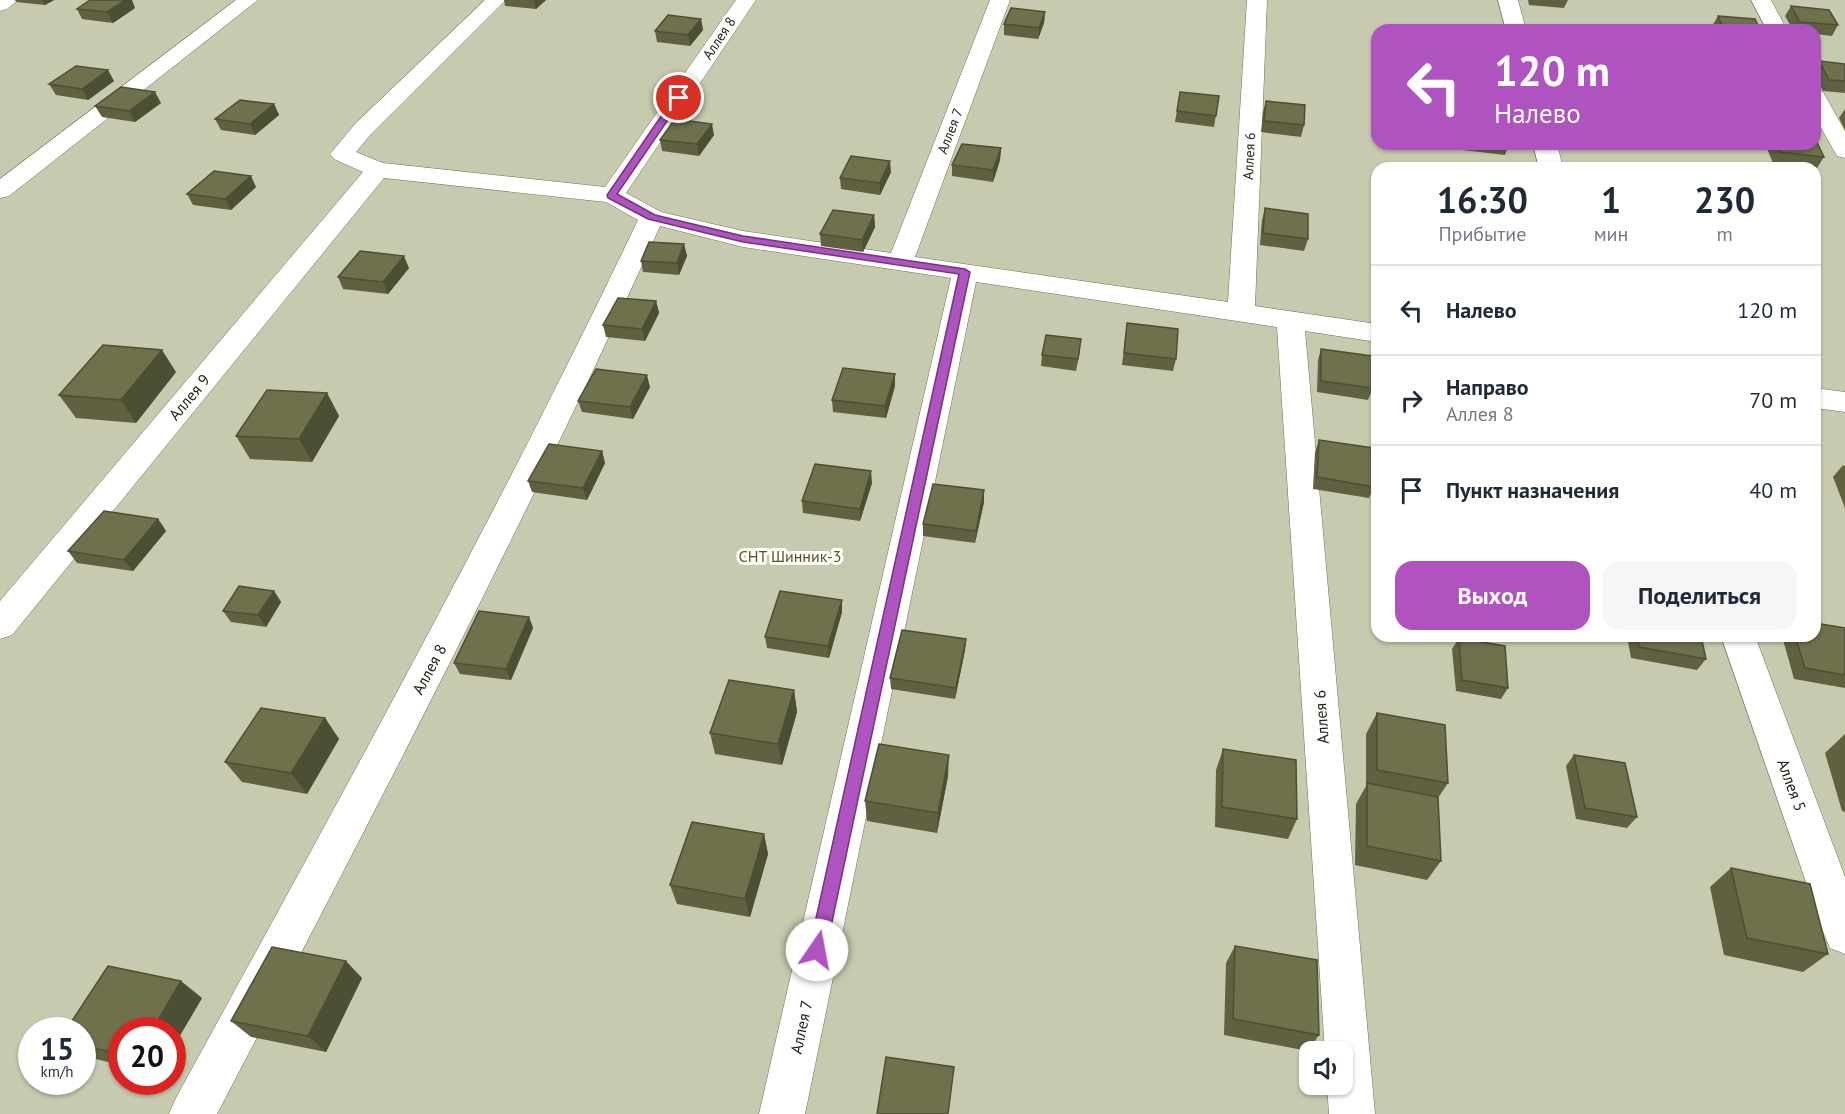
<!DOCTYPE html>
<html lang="ru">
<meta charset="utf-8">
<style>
body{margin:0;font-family:"PT Sans",sans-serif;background:#f6f6f7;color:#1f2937;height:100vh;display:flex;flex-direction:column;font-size:22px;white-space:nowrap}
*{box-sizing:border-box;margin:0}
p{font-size:20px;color:#747a83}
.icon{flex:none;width:33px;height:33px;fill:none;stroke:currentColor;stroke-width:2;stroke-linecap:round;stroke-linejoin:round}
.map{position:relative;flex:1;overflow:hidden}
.details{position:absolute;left:1371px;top:162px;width:450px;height:480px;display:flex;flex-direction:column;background:#fff;border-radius:18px;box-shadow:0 2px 4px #0004}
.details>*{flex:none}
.guide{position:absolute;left:1371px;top:24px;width:450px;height:126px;border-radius:18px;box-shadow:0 2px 4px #0004;background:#ae53bf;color:#fff;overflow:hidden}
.fabs{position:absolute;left:1299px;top:1041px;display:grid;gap:12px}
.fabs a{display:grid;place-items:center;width:54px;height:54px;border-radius:12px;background:#fff;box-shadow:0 2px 4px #0004;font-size:30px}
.speed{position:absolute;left:18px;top:1017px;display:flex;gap:12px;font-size:30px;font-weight:700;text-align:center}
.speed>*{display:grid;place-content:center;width:78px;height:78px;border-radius:50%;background:#fff;box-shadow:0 2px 4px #0004;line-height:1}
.speed small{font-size:15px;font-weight:400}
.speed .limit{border:9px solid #d22;background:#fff;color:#111}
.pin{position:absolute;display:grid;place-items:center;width:51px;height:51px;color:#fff;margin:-26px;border:3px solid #fff;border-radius:50%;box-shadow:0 2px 6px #0007}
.me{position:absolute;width:66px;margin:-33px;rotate:12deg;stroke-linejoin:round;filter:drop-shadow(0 0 4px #0008)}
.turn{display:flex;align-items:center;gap:21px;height:126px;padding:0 24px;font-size:27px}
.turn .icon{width:78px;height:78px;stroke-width:2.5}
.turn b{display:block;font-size:42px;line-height:51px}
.eta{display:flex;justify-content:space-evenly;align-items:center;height:102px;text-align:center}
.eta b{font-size:36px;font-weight:700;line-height:42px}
.button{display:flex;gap:12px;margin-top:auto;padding:12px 24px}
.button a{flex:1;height:69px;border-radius:18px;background:#ae53bf;color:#fff;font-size:24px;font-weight:700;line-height:69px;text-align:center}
.button a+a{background:#f6f6f7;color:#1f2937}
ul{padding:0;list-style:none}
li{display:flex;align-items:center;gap:18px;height:90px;padding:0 24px;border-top:2px solid #e0e1e3}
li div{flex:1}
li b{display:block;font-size:22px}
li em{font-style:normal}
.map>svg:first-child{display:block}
.green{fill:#c8cab0;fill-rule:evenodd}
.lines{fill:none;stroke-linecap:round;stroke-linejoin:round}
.minor-casing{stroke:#6e7050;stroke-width:1}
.minor{fill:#fff;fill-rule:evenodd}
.wall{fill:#5f6141}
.shaded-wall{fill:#4d4f35}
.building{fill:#6e714c;stroke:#4d4f35;stroke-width:1.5}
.route{fill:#ae53bf;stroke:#71367c;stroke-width:1.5}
.labels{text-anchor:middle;stroke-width:6;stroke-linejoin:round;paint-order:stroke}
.far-street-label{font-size:14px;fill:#232417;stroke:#fff}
.street-label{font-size:16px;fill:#232417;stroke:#fff}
.park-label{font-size:16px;fill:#555718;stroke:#fff}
</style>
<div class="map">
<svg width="1845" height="1114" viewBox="0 0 1845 1114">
<rect width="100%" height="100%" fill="#f2f4d1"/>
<path class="green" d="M0,0H1845V1114H0ZM1377,30H1815V144H1377ZM1377,168H1815V636H1377ZM32,1030H82V1082H32ZM122,1030H172V1082H122ZM1310,1052H1342V1084H1310Z"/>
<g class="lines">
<g class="minor-casing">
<path id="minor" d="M0,0H18L7,9L0,11Z
M236,0H258L9,196L0,198V179Z
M485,0H506L371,134L356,152L383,163L605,187L736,0H756L626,193L661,212L743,231L891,253L990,0H1010L915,257L1228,302L1247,0H1267L1255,306L1377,324V342L1305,331L1375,1114H1329L1327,1084H1342V1052H1325L1277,327L976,282L805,1114H759L951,278L743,247L660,226C523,528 370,821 217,1114H169L176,1098C335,807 496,518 638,220L606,202L384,178L12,635L0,639V601L363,172L334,159L330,154L355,124Z
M1498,0H1518L1526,30H1506Z
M1751,0H1771L1787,30H1767Z
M1815,90L1823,92L1845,131V158L1837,156L1815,117Z
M1533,144H1557L1563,168H1539Z
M1815,388L1845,392V412L1815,408Z
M1721,636H1755L1845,877V954L1830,948L1824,934Z"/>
</g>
<use href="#minor" class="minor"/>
</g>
<path class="wall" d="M15,0H54L45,5L16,2Z
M504,0H546L536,9L505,6Z
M1528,0H1568L1564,8L1529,5Z
M1791,6L1838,25L1832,36L1815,34V30H1793L1785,16Z
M135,8L113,23L82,19L77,9Z
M1045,12L1044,23L1038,39L1004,35V24Z
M1718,16L1760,30H1714L1712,26Z
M701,19L703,30L690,46L657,42L655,31Z
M1819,61L1845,64V93L1823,91L1815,76V69Z
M114,81L88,100L56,95L49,84Z
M1180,92L1219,96L1214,127L1175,122Z
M1266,101L1304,125L1301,137L1261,132L1263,112Z
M161,103L135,122L102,117L95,106Z
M274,104L279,115L255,135L221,130L215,119Z
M1845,109V130L1839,118Z
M714,135L699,156L662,151L660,140Z
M1462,144H1509L1505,155L1463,150Z
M1765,144H1815L1824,157L1817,168L1773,163Z
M1001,148L1000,160L993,182L952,176V165Z
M891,172L880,195L841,189L840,178Z
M256,187L231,210L193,205L187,194Z
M1265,208L1308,239L1304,251L1260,245L1262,220Z
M874,215L875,227L863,252L821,246L820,234Z
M684,244L687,256L679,275L643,272L641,261Z
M409,268L388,294L343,289L338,277Z
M656,301L659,313L645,341L606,337L603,325Z
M1127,323L1176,359L1173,371L1122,365Z
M1321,349L1373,388L1368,400L1317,392L1318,360Z
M1080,351L1076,371L1041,366L1042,355Z
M176,372L136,423L76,418L59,395Z
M895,374V386L886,418L833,412L832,400Z
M650,387L633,419L582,412L578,401Z
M327,393L339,416L312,462L250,459L236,436Z
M1319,440L1374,487L1369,498L1313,489L1315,452Z
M602,451L605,463L587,500L532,492L528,481Z
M1843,465L1845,466V508L1833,477Z
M872,483L860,521L803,513L802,501Z
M984,490V502L975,543L923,536V524Z
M158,519L166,531L133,571L77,563L68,551Z
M274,591L281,602L266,627L231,622L223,611Z
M842,600V612L829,658L767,648L765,637Z
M529,617L533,628L511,680L460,674L454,663Z
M1845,628V688L1794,679L1782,636H1815Z
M1627,636H1701L1706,659L1697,670L1631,658Z
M1459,638L1508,688L1501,699L1456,691L1452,649Z
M966,639L965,650L955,699L891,689L890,678Z
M794,690L797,712L782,765L715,754L710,733Z
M1377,713L1448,783L1438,798L1441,861L1427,880L1355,865L1356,804L1366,786V734Z
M325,718L339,739L307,794L242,782L225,762Z
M1845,734V812L1842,811L1825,753Z
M1223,749L1297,819L1288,839L1215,827L1216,770Z
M1574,755L1637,817L1627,828L1576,819L1566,766Z
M948,776L937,833L867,821L865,801Z
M764,834L768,854L750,917L677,904L670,885Z
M1731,868L1828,954L1803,972L1724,955L1710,887Z
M1235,946L1319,1035L1308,1051L1224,1035L1226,963Z
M362,978L326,1052L251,1037L231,1021Z
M202,998L172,1049V1030H122V1065L82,1056V1030Z"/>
<path class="shaded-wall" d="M42,0H54L45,5Z
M126,0H132L135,8L113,23L107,12Z
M534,0H546L536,9Z
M1045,12L1044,23L1038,39L1039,28Z
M701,19L703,30L690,46L688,35Z
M108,70L114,81L88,100L82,89Z
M155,92L161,103L135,122L129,111Z
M274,104L279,115L255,135L250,124Z
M712,124L714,135L699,156L697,144Z
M1001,148L1000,160L993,182V170Z
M890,161L891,172L880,195V183Z
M251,176L256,187L231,210L225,199Z
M874,215L875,227L863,252L862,240Z
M684,244L687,256L679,275L677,263Z
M404,256L409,268L388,294L383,282Z
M656,301L659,313L645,341L642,329Z
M162,350L176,372L136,423L121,400Z
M895,374V386L886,418L885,406Z
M647,375L650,387L633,419L630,407Z
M327,393L339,416L312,462L299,439Z
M602,451L605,463L587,500L583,488Z
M871,471L872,483L860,521V509Z
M984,490V502L975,543L976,531Z
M158,519L166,531L133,571L124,560Z
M274,591L281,602L266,627L258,615Z
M842,600V612L829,658L828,646Z
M529,617L533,628L511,680L506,669Z
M966,639L965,650L955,699L956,688Z
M794,690L797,712L782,765L778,744Z
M325,718L339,739L307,794L291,773Z
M949,755L948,776L937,833L938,813Z
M764,834L768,854L750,917L745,899Z
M346,961L362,978L326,1052L308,1036Z
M181,981L202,998L172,1049V1030H152Z"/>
<path class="building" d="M90,0H126L107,12L77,9Z
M1791,6L1829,10L1838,25L1800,22Z
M1011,8L1045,12L1039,28L1004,24Z
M668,15L701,19L688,35L655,31Z
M1718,16L1755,19L1760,30H1724Z
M1819,61L1845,64V81L1829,80Z
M76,66L108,70L82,89L49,84Z
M121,87L155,92L129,111L95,106Z
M1180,92L1219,96L1216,116L1177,111Z
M240,100L274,104L250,124L215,119Z
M1266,101L1305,105L1304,125L1264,121Z
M675,119L712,124L697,144L660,140Z
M1815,138L1824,157L1780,152L1777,144H1815Z
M962,144L1001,148L993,170L952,165Z
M851,156L890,161L880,183L840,178Z
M214,171L251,176L225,199L187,194Z
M1265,208L1308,214V239L1263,233Z
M833,210L874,215L862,240L820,234Z
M649,242L684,244L677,263L641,261Z
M360,251L404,256L383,282L338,277Z
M618,298L656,301L642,329L603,325Z
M1127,323L1178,329L1176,359L1124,353Z
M1046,335L1081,339L1078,359L1042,355Z
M103,345L162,350L121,400L59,395Z
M1321,349L1372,356L1373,388L1321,381Z
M843,368L895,374L885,406L832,400Z
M596,369L647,375L630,407L578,401Z
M267,390L327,393L299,439L236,436Z
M1319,440L1373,448L1374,487L1317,477Z
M549,444L602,451L583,488L528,481Z
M815,464L871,471L860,509L802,501Z
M933,484L984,490L976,531L923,524Z
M104,511L158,519L124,560L68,551Z
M239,586L274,591L258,615L223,611Z
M780,591L842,600L828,646L765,637Z
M479,611L529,617L506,669L454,663Z
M1815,623L1845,628V675L1805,668L1795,636H1815Z
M902,630L966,639L956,688L890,678Z
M1637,636H1701L1706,659L1639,647Z
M1459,638L1505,646L1508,688L1462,680Z
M729,680L794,690L778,744L710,733Z
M261,708L325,718L291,773L225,762Z
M1377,713L1445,725L1448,783L1377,770Z
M879,744L949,755L938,813L865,801Z
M1223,749L1296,760L1297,819L1222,807Z
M1574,755L1625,763L1637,817L1585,808Z
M1367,783L1438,797L1441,861L1367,846Z
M692,822L764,834L745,899L670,885Z
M1731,868L1810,884L1828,954L1747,938Z
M1235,946L1317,960L1319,1035L1233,1019Z
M272,947L346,961L308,1036L231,1021Z
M108,966L181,981L152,1030H122V1054L82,1046V1030H66Z
M886,1057L954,1067L948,1114H877Z"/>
<path class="route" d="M679,95L683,98L617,194L655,215L743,236L965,269L970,272L826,950L824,956L817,959L811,956L809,950L959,274L743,242L648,219L608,198L607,195L675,96Z"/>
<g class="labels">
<g class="far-street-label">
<text transform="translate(719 38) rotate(-56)" y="5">Аллея 8</text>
<text transform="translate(950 131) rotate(-69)" y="5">Аллея 7</text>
<text transform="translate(1249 156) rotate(-87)" y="5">Аллея 6</text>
</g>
<g class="street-label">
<text transform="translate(189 397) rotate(-50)" y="6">Аллея 9</text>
<text transform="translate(429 669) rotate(-62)" y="6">Аллея 8</text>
<text transform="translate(1321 717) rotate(-94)" y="6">Аллея 6</text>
<text transform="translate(1792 785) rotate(70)" y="6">Аллея 5</text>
<text transform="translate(801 1027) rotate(-78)" y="6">Аллея 7</text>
</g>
<g class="park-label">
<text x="790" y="562">СНТ Шинник-3</text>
</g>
</g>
</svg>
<div class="fabs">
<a><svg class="icon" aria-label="sound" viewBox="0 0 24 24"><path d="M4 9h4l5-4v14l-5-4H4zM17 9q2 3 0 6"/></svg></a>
</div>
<div class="speed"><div>15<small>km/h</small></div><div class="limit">20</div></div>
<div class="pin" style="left:679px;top:98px;background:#d93025"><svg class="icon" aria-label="arrive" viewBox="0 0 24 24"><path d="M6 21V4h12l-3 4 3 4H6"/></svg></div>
<svg class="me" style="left:817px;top:950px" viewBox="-20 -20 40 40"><circle r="19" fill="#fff"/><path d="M0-13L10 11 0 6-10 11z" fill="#ae53bf"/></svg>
<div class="guide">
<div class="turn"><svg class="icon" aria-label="left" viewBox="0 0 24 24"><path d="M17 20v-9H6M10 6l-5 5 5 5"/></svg><div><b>120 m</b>Налево</div></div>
</div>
<section class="details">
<div class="eta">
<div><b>16:30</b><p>Прибытие</p></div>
<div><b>1</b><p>мин</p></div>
<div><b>230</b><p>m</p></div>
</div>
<ul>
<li><svg class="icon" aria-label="left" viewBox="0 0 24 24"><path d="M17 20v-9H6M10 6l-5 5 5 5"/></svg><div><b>Налево</b></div><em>120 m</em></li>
<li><svg class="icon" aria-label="right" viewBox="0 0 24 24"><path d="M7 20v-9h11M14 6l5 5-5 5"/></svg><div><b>Направо</b><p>Аллея 8</p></div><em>70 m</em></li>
<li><svg class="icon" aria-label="arrive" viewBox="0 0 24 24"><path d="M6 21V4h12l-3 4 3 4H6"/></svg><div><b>Пункт назначения</b></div><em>40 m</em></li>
</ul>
<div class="button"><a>Выход</a><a>Поделиться</a></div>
</section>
</div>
